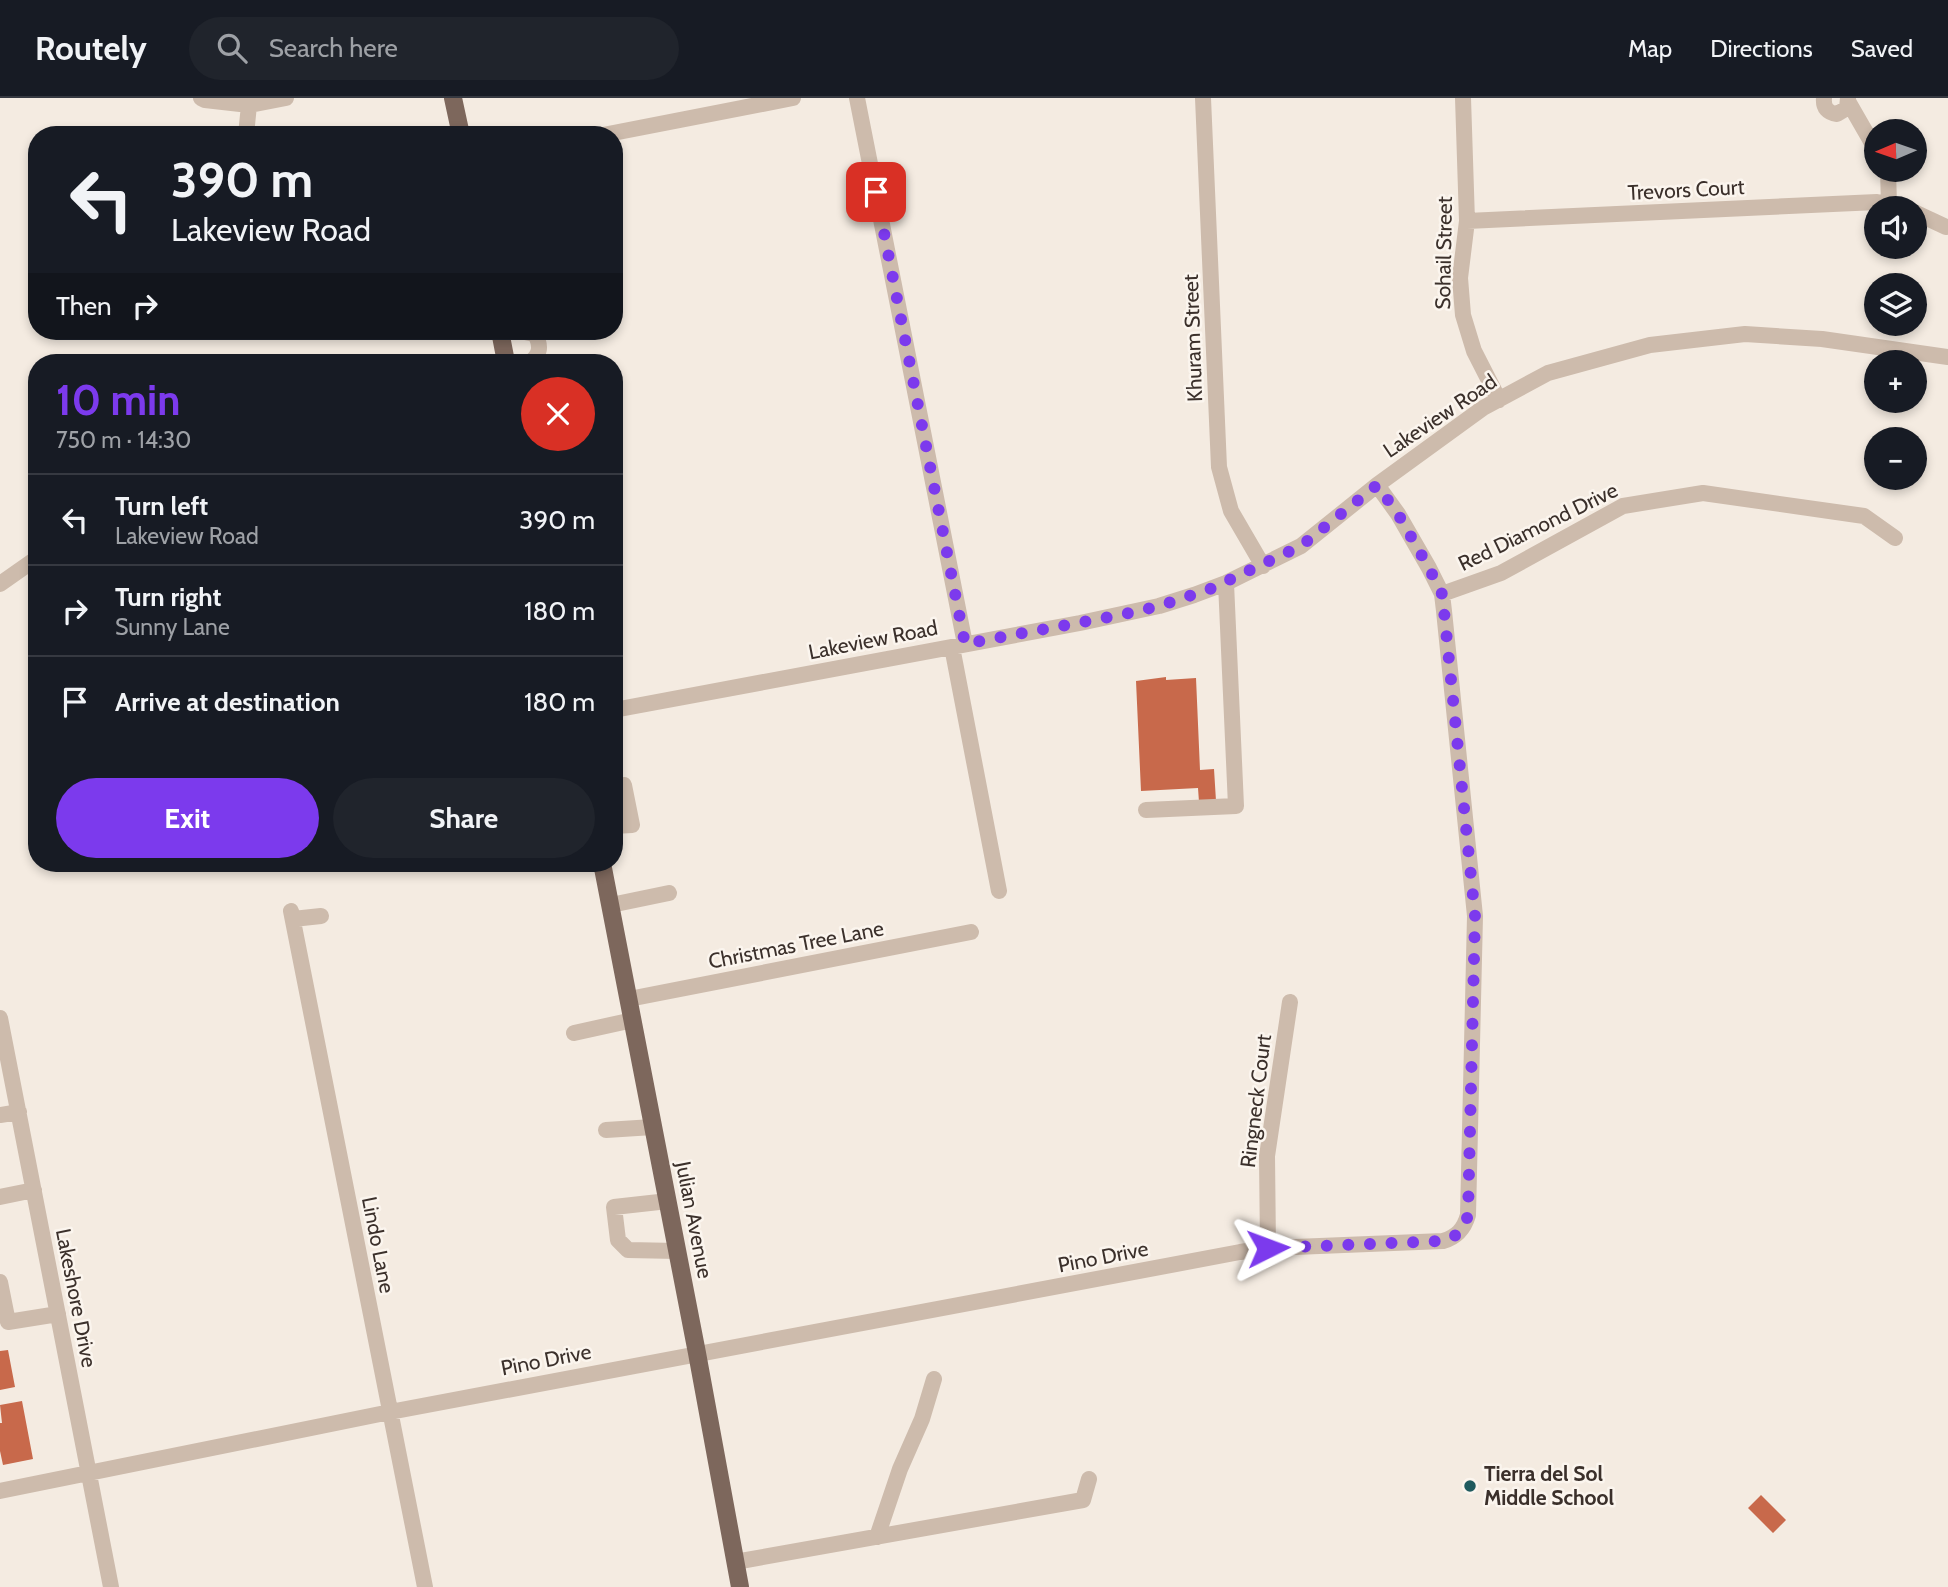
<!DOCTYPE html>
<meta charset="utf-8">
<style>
body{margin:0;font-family:Cabin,sans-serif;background:#20242c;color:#f1f3f6;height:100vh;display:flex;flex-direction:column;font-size:26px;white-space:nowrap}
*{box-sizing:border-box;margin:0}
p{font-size:23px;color:#9ea1a6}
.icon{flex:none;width:38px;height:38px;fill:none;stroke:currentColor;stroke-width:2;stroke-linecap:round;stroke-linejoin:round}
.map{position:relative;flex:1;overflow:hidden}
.details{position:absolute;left:28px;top:256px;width:595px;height:518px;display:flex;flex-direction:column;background:#171b24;border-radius:28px;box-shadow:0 4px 10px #0003}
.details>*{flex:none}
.top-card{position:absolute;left:28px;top:28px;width:595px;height:214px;border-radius:28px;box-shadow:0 4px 10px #0003;background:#171b24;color:#f1f3f6;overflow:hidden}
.needle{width:46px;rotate:268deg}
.fabs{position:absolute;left:1864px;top:21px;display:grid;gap:14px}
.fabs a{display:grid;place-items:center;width:63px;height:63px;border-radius:50%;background:#171b24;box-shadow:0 4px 10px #0003;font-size:35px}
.pin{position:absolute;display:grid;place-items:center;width:60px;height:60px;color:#fff;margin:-30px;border-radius:14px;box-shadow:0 4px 10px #0006}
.me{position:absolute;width:77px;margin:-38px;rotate:87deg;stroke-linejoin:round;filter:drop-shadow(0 0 5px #0008)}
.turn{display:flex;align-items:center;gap:24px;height:147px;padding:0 28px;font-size:32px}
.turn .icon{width:91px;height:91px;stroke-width:2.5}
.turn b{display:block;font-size:49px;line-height:60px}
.then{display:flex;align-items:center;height:66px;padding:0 28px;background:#0003;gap:14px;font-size:26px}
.round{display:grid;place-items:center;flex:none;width:74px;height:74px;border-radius:37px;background:#20242c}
.summary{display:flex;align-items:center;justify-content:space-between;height:119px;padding:0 28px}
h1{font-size:42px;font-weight:800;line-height:52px;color:#7c3aed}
.button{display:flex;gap:14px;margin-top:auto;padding:14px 28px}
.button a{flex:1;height:80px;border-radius:42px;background:#7c3aed;color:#fff;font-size:28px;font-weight:800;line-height:80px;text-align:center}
.button a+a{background:#20242c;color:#f1f3f6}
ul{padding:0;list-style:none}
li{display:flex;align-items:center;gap:21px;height:91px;padding:0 28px;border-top:2px solid #363941}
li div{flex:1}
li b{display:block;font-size:26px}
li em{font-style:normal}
header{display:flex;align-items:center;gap:42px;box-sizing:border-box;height:98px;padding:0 35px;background:#171b24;border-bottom:2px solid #363941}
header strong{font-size:33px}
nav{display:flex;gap:38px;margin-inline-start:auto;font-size:24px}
.search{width:490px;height:63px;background:#20242c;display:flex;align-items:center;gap:18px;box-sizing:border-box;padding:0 24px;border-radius:38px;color:#9ea1a6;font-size:26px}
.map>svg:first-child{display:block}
.building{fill:#c8694b}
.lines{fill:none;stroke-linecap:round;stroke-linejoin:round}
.minor{stroke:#cdbbac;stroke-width:16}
.major{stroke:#7d675c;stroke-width:18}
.route{stroke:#7c3aed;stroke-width:12;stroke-dasharray:0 21.6}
.poi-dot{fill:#1f5a5e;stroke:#fbf5ee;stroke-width:2.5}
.labels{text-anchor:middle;stroke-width:5;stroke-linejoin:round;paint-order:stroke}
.street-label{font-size:21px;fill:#3b302b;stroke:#fbf5ee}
.poi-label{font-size:21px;font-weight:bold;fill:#3b302b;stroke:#fbf5ee;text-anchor:start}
</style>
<header>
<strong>Routely</strong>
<div class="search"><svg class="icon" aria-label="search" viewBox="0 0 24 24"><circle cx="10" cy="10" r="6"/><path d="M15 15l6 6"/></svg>Search here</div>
<nav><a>Map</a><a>Directions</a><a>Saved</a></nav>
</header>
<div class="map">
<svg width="1948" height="1489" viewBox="0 0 1948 1489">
<rect width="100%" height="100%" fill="#f4ebe1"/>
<path class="building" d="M1166,579V582L1196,580L1200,672L1214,671L1216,703L1199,704L1198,690L1141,693L1136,583Z
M8,1252L15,1289L0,1292V1253Z
M22,1303L33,1361L3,1367L0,1353V1325H2L0,1307Z
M1761,1397L1786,1422L1773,1435L1748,1410Z"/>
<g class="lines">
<path class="minor" d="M201,0L205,2L249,7L286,0
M857,0L965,546
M1203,0L1219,369L1231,413L1263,468
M1463,0L1467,123L1460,180L1463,217L1474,253L1499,302
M1824,0C1823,10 1828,15 1837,16L1847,10L1848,0
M1849,5L1876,52
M246,37L249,7
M603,37L793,0
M1888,72L1889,107
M1914,114L1946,129
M1467,123L1877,104L1906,110
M501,235L519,233L535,236C541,247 541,257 530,264
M0,486L37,460
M1442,496L1501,475L1623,408L1703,395L1864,418L1895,440
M952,549L999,793
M614,612L1080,525L1159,508L1194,497L1226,485L1301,448L1377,387L1483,310L1548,275L1650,247L1745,236L1822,241L1948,259
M614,689L624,687L632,727L614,728
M1146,712L1236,708L1226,485
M611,807L669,795
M291,813L425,1489
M293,821L321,818
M629,901L971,834
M0,920L111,1489
M574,935L633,922
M0,1017L19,1014
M606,1032L653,1029
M0,1099L34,1092
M668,1103L614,1109L618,1142L628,1152L677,1153
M1268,1150L1267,1058L1290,904
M0,1184L8,1224L58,1216
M0,1393L390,1314L1240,1154L1268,1150L1443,1143C1457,1139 1464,1131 1468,1117L1475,818L1444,513L1442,496L1429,470L1398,416L1377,387
M877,1439L900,1371L922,1321L934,1281
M735,1464L1083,1402L1089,1381"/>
<path class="major" d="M453,0L461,37
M500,233L506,264
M602,765L697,1255L740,1489"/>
</g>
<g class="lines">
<path class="route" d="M876,94L965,546L1125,516L1159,508L1210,491L1301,448L1377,387L1398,416L1429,470L1442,496L1444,513L1475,818L1468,1117C1464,1131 1457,1139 1443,1143L1268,1150"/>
</g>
<circle class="poi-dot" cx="1470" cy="1388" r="7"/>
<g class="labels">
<g class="street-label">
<text transform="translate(1686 92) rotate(-3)" y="7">Trevors Court</text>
<text transform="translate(1444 155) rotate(-89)" y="7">Sohail Street</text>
<text transform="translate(1193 240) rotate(-92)" y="7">Khuram Street</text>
<text transform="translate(1440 318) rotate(-34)" y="7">Lakeview Road</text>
<text transform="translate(1538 429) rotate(-26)" y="7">Red Diamond Drive</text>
<text transform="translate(873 542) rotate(-11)" y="7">Lakeview Road</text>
<text transform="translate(796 847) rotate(-11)" y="7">Christmas Tree Lane</text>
<text transform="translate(1256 1003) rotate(-83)" y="7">Ringneck Court</text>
<text transform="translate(694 1122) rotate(79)" y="7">Julian Avenue</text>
<text transform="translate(378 1147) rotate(79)" y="7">Lindo Lane</text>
<text transform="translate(1103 1159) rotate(-11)" y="7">Pino Drive</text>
<text transform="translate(76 1200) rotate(79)" y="7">Lakeshore Drive</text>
<text transform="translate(546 1262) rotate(-11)" y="7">Pino Drive</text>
</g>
<g class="poi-label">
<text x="1484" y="1383">Tierra del Sol<tspan x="1484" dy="24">Middle School</tspan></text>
</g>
</g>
</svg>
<div class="fabs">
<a><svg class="needle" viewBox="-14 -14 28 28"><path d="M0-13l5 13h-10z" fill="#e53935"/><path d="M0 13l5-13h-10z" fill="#9ea1a6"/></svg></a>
<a><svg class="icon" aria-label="sound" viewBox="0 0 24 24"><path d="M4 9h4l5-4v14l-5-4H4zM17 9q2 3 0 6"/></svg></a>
<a><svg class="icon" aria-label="layers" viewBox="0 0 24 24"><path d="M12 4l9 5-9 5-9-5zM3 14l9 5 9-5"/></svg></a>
<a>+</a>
<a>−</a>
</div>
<div class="pin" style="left:876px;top:94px;background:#d93025"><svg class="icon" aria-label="arrive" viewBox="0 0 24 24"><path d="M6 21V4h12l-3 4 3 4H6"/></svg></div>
<svg class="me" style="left:1268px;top:1150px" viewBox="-20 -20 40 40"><path d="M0-17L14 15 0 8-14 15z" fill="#7c3aed" stroke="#fff" stroke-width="4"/></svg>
<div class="top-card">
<div class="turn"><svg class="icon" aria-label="left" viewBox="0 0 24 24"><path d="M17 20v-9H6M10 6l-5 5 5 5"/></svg><div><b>390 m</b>Lakeview Road</div></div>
<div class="then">Then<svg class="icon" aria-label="right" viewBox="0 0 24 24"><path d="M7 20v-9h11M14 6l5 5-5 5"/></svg></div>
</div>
<section class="details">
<div class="summary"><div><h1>10 min</h1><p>750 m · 14:30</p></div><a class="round" style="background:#d93025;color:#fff"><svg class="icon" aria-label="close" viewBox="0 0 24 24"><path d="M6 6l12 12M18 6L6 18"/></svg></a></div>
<ul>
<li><svg class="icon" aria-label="left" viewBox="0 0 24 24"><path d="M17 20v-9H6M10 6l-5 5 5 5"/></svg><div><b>Turn left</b><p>Lakeview Road</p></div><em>390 m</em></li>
<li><svg class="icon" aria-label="right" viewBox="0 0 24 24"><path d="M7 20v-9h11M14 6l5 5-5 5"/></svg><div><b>Turn right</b><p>Sunny Lane</p></div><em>180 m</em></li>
<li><svg class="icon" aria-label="arrive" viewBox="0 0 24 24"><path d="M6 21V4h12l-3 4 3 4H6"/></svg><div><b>Arrive at destination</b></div><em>180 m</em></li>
</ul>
<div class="button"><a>Exit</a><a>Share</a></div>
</section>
</div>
